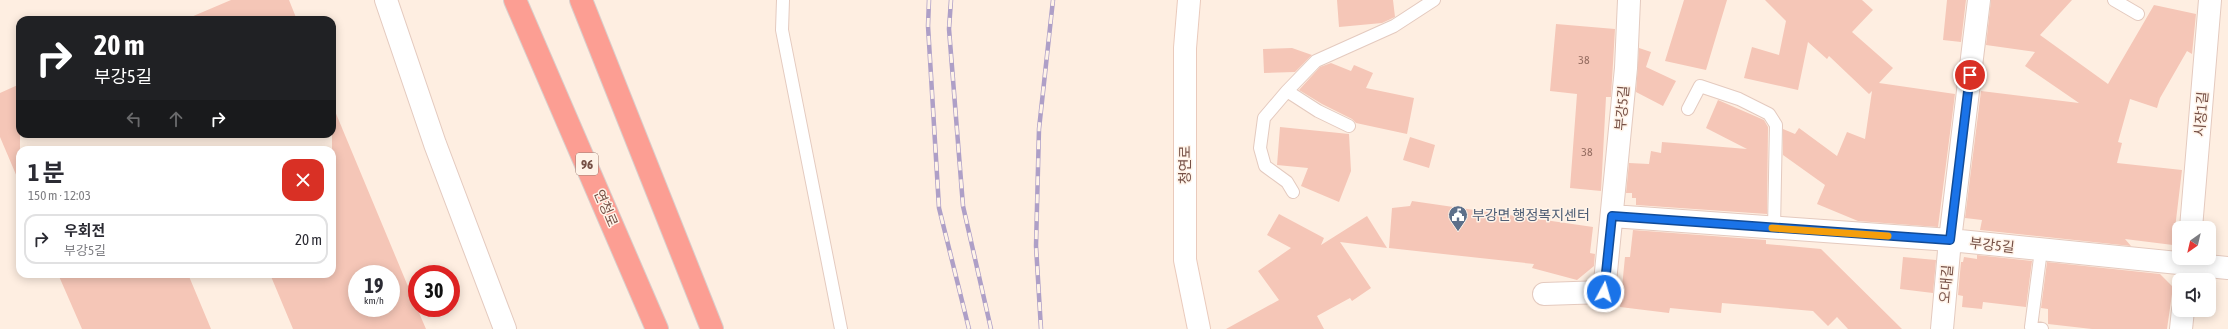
<!DOCTYPE html>
<html lang="ko">
<meta charset="utf-8">
<style>
body{margin:0;font-family:"Asap Condensed","Noto Sans KR",sans-serif;background:#f7f7f7;color:#2b2b33;height:100vh;display:flex;flex-direction:column;font-size:15px;white-space:nowrap}
*{box-sizing:border-box;margin:0}
p{font-size:13px;color:#7c7c81}
.icon{flex:none;width:22px;height:22px;fill:none;stroke:currentColor;stroke-width:2;stroke-linecap:round;stroke-linejoin:round}
.map{position:relative;flex:1;overflow:hidden}
.side{position:absolute;left:16px;top:146px;width:320px;height:132px;display:flex;flex-direction:column;background:#fff;border-radius:12px;box-shadow:0 2px 10px #0003}
.side>*{flex:none}
.hud{position:absolute;left:16px;top:16px;width:320px;height:122px;border-radius:12px;box-shadow:0 2px 10px #0003;background:#202124;color:#fff;overflow:hidden}
.needle{width:26px;rotate:214deg}
.tools{position:absolute;left:2172px;top:221px;display:grid;gap:8px}
.tools a{display:grid;place-items:center;width:44px;height:44px;border-radius:8px;background:#fff;box-shadow:0 2px 10px #0003;font-size:20px}
.speed{position:absolute;left:348px;top:265px;display:flex;gap:8px;font-size:20px;font-weight:700;text-align:center}
.speed>*{display:grid;place-content:center;width:52px;height:52px;border-radius:50%;background:#fff;box-shadow:0 2px 10px #0003;line-height:1}
.speed small{font-size:10px;font-weight:400}
.speed .limit{border:6px solid #d22;background:#fff;color:#111}
.pin{position:absolute;display:grid;place-items:center;width:34px;height:34px;color:#fff;margin:-17px;border:2px solid #fff;border-radius:50%;box-shadow:0 1px 4px #0007}
.me{position:absolute;width:44px;margin:-22px;rotate:6deg;stroke-linejoin:round;filter:drop-shadow(0 0 3px #0008)}
.turn{display:flex;align-items:center;gap:14px;height:84px;padding:0 12px;font-size:18px}
.turn .icon{width:52px;height:52px;stroke-width:2.5}
.turn b{display:block;font-size:28px;line-height:34px}
.lanes{display:flex;align-items:center;height:38px;padding:0 12px;background:#0003;justify-content:center;gap:20px;direction:ltr}
.lanes .off{opacity:.35}
.round{display:grid;place-items:center;flex:none;width:42px;height:42px;border-radius:12px;background:#f7f7f7}
.overview{display:flex;align-items:center;justify-content:space-between;height:68px;padding:0 12px}
h1{font-size:24px;font-weight:700;line-height:30px}
ul{padding:0;list-style:none}
li{display:flex;align-items:center;gap:12px;height:50px;margin:0 8px 6px;padding:0 4px;border:2px solid #e1e1e2;border-radius:12px}
li div{flex:1}
li b{display:block;font-size:15px}
li em{font-style:normal}
.map>svg:first-child{display:block}
.building{fill:#f5c6b7;fill-rule:evenodd}
.lines{fill:none;stroke-linecap:round;stroke-linejoin:round}
.lane-casing{stroke:#e4cabf;stroke-width:14}
.street-casing{stroke:#e4cabf;stroke-width:24}
.secondary-casing{stroke:#eacabc;stroke-width:24}
.highway-casing{stroke:#d9cecb;stroke-width:24}
.lane{stroke:#fff;stroke-width:12}
.street{stroke:#fff;stroke-width:22}
.secondary{stroke:#fff;stroke-width:22}
.highway{stroke:#fc9e93;stroke-width:22}
.rail-casing{stroke:#ae9fc7;stroke-width:4.5}
.rail{stroke:#fff3e8;stroke-width:3;stroke-dasharray:9;stroke-linecap:butt}
.route-casing{stroke:#114b97;stroke-width:10}
.route{stroke:#1a73e8;stroke-width:7}
.slow{stroke:#f59e0b;stroke-width:7}
.labels{text-anchor:middle;stroke-width:3;stroke-linejoin:round;paint-order:stroke}
.number-label{font-size:12px;fill:#966e62}
.shield{fill:#fff3e8;stroke:#9f8177;stroke-width:1}
.shield-label{font-size:13px;font-weight:bold;fill:#765046}
.street-label{font-size:14px;fill:#765046;stroke:#fff3e8}
.service-label{font-size:14px;fill:#4e5e75;stroke:#fff3e8;text-anchor:start}
</style>
<div class="map">
<svg width="2228" height="329" viewBox="0 0 2228 329">
<rect width="100%" height="100%" fill="#feeee1"/>
<path class="building" d="M231,0H289L297,20H184Z
M1337,0H1393L1395,17L1382,23L1339,27Z
M1684,0H1727L1706,70L1665,61Z
M1765,0H1862L1873,10L1852,32L1893,68L1879,83L1955,94L1938,227L1858,221L1817,204L1825,185L1783,155V129L1795,134L1799,128L1837,156L1847,132L1865,139L1872,91L1869,94L1829,56L1827,59L1808,42L1798,90L1744,78L1752,47L1779,55L1786,21Z
M1947,0H1966L1961,42L1943,40Z
M1991,0H2072L2040,35L2108,84L2154,5L2196,14L2192,54L2187,51L2160,98L2157,108L2130,99L2118,142L2122,143L2117,163L2182,170L2173,245L2125,239L2131,246L1980,230L1982,220L1965,218L1981,91L2079,103L2025,66L2035,52L1986,45Z
M1556,24L1615,29L1611,97H1606L1601,191L1570,188L1577,94L1550,91Z
M1292,48L1312,55L1295,72L1264,73L1263,49Z
M1639,48L1651,52L1646,67L1676,81L1663,106L1636,92Z
M1331,63L1351,71L1354,65L1373,73L1366,88L1414,98L1407,134L1356,123L1352,119L1322,104L1299,90L1320,67Z
M20,84V184L0,137V93Z
M1718,100L1764,120L1768,127L1767,214L1636,205V198H1632V193H1626L1629,163L1649,164L1651,151L1661,153L1662,142L1747,149L1706,128Z
M332,104L417,308L426,329H293L270,274H332ZM357,274H391V308H357Z
M1280,127L1349,134L1351,171L1339,202L1301,186L1308,168L1277,165Z
M1410,137L1435,145L1429,168L1403,160Z
M1412,201L1593,227L1590,253L1595,254L1594,266L1577,280L1532,268L1534,264L1389,248L1392,208L1410,206Z
M1279,214L1324,238L1321,245L1367,216L1387,248L1340,242L1371,288L1352,301L1350,298L1317,316L1324,329H1226L1279,300L1258,271L1291,248L1267,235Z
M1633,230L1766,240V244L1821,249L1902,329H1848L1837,317L1828,326L1813,311L1722,303L1721,313L1670,308L1669,313L1620,307L1625,257H1630Z
M1977,255L2032,261L2026,307L1983,302L1982,309L1962,307L1963,296L1958,295L1961,262H1963L1964,257L1977,259Z
M1903,257L1936,260L1933,293L1900,289Z
M2047,262L2160,274L2173,287L2167,329H2092L2048,324V309L2041,308Z
M58,274H188L211,329H82Z"/>
<g class="lines">
<g class="lane-casing">
<path id="lane" d="M783,0L782,30L841,329
M2114,0L2138,14
M1287,91L1264,118L1260,148L1265,166L1287,182L1293,192
M1688,109L1700,86L1739,99L1769,114L1776,125L1774,228
M1349,126L1318,111L1287,91L1316,61L1394,26L1434,0
M2041,250L2031,327L2042,329"/>
</g>
<g class="street-casing">
<path id="street" d="M386,0L435,144L505,329
M1612,216L1950,240L2228,268
M2191,228L2210,0
M1544,294L1604,292L1626,68L1629,0
M1942,329L1950,240L1979,0
M2181,329L2183,310"/>
</g>
<g class="secondary-casing">
<path id="secondary" d="M1189,0L1185,48V260L1199,329"/>
</g>
<g class="highway-casing">
<path id="highway" d="M515,0L657,329
M581,0L712,329"/>
</g>
<use href="#lane" class="lane"/>
<use href="#street" class="street"/>
<use href="#secondary" class="secondary"/>
<use href="#highway" class="highway"/>
<g class="rail-casing">
<path id="rail" d="M929,0L928,26L939,208L969,329
M951,0L949,29L963,206L991,329
M1041,329L1036,246L1039,129L1053,0"/>
</g>
<use href="#rail" class="rail"/>
</g>
<g class="lines">
<g class="route-casing">
<path id="route" d="M1604,292L1612,216L1950,240L1970,75"/>
</g>
<use href="#route" class="route"/>
<path class="slow" d="M1772,228L1888,236"/>
</g>
<defs>
<g id="civic-pin" transform="scale(1)"><path d="M0 17L-7.5 6A9.5 9.5 0 1 1 7.5 6Z" fill="#5c6f8a" stroke="#fff3e8"/><path d="M-.6-6.5H3V-4.5H.6V-3L4-1V1h2V6H-6V1h2V-1L-.6-3ZM-1.2 2.5V6h2.4V2.5Z" fill="#fff"/></g>
</defs>
<g fill-rule="evenodd">
<use href="#civic-pin" x="1458" y="215"/>
</g>
<g class="labels">
<g class="number-label">
<text x="1584" y="64">38</text>
<text x="1587" y="156">38</text>
</g>
<rect class="shield" x="576" y="153" width="22" height="22" rx="3"/>
<g class="shield-label">
<text x="587" y="169">96</text>
</g>
<g class="street-label">
<text transform="translate(1622 108) rotate(-85)" y="5">부강5길</text>
<text transform="translate(2201 114) rotate(-85)" y="5">시장1길</text>
<text transform="translate(1185 165) rotate(-90)" y="5">청연로</text>
<text transform="translate(606 208) rotate(67)" y="5">연청로</text>
<text transform="translate(1992 245) rotate(6)" y="5">부강5길</text>
<text transform="translate(1946 284) rotate(-85)" y="5">오대길</text>
</g>
<g class="service-label">
<text x="1472" y="220">부강면 행정복지센터</text>
</g>
</g>
</svg>
<div class="tools">
<a><svg class="needle" viewBox="-14 -14 28 28"><path d="M0-13l5 13h-10z" fill="#e53935"/><path d="M0 13l5-13h-10z" fill="#7c7c81"/></svg></a>
<a><svg class="icon" aria-label="sound" viewBox="0 0 24 24"><path d="M4 9h4l5-4v14l-5-4H4zM17 9q2 3 0 6"/></svg></a>
</div>
<div class="speed"><div>19<small>km/h</small></div><div class="limit">30</div></div>
<div class="pin" style="left:1970px;top:75px;background:#d93025"><svg class="icon" aria-label="arrive" viewBox="0 0 24 24"><path d="M6 21V4h12l-3 4 3 4H6"/></svg></div>
<svg class="me" style="left:1604px;top:292px" viewBox="-20 -20 40 40"><circle r="17" fill="#1a73e8" stroke="#fff" stroke-width="3"/><path d="M0-11L8 9 0 5-8 9z" fill="#fff"/></svg>
<div class="hud">
<div class="turn"><svg class="icon" aria-label="right" viewBox="0 0 24 24"><path d="M7 20v-9h11M14 6l5 5-5 5"/></svg><div><b>20 m</b>부강5길</div></div>
<div class="lanes"><svg class="icon off" aria-label="left" viewBox="0 0 24 24"><path d="M17 20v-9H6M10 6l-5 5 5 5"/></svg><svg class="icon off" aria-label="ahead" viewBox="0 0 24 24"><path d="M12 20V5M6 11l6-6 6 6"/></svg><svg class="icon" aria-label="right" viewBox="0 0 24 24"><path d="M7 20v-9h11M14 6l5 5-5 5"/></svg></div>
</div>
<section class="side">
<div class="overview"><div><h1>1 분</h1><p>150 m · 12:03</p></div><a class="round" style="background:#d93025;color:#fff"><svg class="icon" aria-label="close" viewBox="0 0 24 24"><path d="M6 6l12 12M18 6L6 18"/></svg></a></div>
<ul>
<li><svg class="icon" aria-label="right" viewBox="0 0 24 24"><path d="M7 20v-9h11M14 6l5 5-5 5"/></svg><div><b>우회전</b><p>부강5길</p></div><em>20 m</em></li>
</ul>
</section>
</div>
